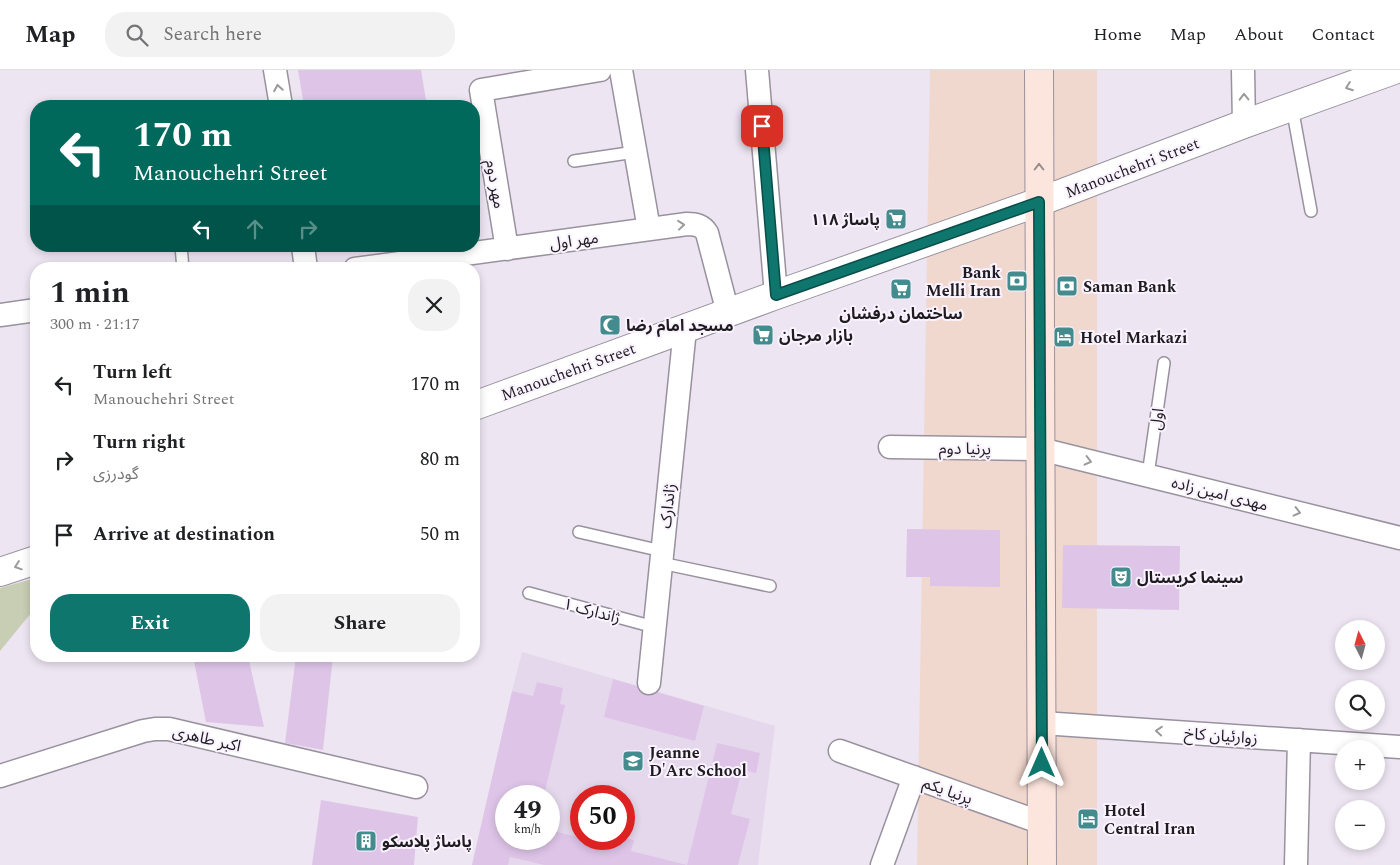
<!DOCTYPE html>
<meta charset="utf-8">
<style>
body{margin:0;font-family:Spectral,"Noto Sans Arabic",serif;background:#f2f2f2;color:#202124;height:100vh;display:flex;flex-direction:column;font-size:19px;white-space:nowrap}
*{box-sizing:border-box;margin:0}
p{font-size:16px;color:#757577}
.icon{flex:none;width:28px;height:28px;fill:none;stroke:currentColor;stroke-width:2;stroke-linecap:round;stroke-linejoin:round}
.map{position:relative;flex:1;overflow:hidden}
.details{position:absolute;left:30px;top:192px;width:450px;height:400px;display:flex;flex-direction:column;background:#fff;border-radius:20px;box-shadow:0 2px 8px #0003}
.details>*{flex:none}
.guide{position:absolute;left:30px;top:30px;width:450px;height:152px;border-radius:20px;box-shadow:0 2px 8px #0003;background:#00695c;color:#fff;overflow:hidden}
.needle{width:32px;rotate:354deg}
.tools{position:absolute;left:1335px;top:550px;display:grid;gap:10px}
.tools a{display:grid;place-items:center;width:50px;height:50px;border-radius:50%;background:#fff;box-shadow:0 2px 8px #0003;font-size:25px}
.speed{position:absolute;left:495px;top:715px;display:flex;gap:10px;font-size:25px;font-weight:700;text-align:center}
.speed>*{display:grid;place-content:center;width:65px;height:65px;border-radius:50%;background:#fff;box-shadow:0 2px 8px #0003;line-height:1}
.speed small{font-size:12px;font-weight:400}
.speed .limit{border:8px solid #d22;background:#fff;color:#111}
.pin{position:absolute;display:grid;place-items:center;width:42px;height:42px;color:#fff;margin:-21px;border-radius:10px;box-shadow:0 2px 8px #0006}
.me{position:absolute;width:55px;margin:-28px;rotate:0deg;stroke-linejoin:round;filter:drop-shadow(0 0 4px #0008)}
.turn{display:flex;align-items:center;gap:18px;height:105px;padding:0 20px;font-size:22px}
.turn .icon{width:65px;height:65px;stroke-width:2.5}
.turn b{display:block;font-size:35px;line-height:42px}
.lanes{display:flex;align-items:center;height:48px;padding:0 20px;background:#0003;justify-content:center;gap:25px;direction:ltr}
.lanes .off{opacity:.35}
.round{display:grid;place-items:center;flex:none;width:52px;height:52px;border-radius:20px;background:#f2f2f2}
.headline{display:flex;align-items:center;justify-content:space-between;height:85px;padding:0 20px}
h1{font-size:30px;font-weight:700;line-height:38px}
.button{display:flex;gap:10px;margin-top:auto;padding:10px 20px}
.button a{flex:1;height:58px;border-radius:20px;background:#0f766e;color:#fff;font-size:20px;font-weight:700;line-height:58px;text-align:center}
.button a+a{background:#f2f2f2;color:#202124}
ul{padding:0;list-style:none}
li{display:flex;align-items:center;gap:15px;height:75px;padding:0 20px}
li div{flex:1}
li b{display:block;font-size:19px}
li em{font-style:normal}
header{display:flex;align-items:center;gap:30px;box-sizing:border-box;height:70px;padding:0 25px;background:#fff;border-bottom:1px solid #e0e0e0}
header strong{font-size:24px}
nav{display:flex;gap:28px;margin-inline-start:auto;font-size:18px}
.search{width:350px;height:45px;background:#f2f2f2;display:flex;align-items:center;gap:12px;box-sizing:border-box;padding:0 18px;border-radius:20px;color:#757577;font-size:19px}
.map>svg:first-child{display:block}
.commercial{fill:#f1d8cf}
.built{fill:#e5d8ec;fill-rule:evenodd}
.green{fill:#c8ceb4}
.building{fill:#dec5e8}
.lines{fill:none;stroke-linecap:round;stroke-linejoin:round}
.service-casing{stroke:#99929e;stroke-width:14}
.minor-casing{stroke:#99929e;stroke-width:25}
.tertiary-casing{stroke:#99929e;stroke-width:30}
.secondary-casing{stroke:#99929e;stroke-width:30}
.service{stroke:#fff;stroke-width:11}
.minor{stroke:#fff;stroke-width:22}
.tertiary{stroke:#fff;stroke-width:28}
.secondary{stroke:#fce5dd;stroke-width:28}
.oneway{stroke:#9a999b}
.oneway2{stroke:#998b88}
.route-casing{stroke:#0a4d48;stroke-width:12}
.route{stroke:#0f766e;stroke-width:9}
.labels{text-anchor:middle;stroke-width:4;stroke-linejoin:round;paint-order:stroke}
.street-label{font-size:16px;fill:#1f1c20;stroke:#faf2ff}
.poi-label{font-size:16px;font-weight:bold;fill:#1f1c20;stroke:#faf2ff;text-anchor:start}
</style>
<header>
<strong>Map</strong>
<div class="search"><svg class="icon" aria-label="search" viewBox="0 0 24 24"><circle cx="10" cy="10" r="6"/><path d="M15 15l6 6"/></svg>Search here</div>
<nav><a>Home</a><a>Map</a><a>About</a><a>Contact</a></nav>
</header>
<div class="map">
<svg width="1400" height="795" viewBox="0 0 1400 795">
<rect width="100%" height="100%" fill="#ede5f2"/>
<path class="commercial" d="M930,0H1097V795H917Z"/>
<path class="built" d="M522,582L775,656L758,795H472L512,621ZM506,726H549V769H506ZM581,726H624V769H581Z"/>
<path class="green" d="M36,508V537L0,581V518Z"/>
<path class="building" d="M298,0H421L427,36H304Z
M907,459L1000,460V517L930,516V507H906Z
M1063,475L1180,476L1179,540L1062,538Z
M193,586H248L264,657L206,652Z
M296,586H333L323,680L285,673Z
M613,609L704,636L695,671L604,647Z
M537,612L563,618L560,634L565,635L544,726H506V769H549V760L594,771V769H624V768L634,770L631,781L687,795H544L510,787L508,795H472L512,621L533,626Z
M717,673L760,683L756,703L742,700L731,744L750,749L738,795H687Z
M321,730L418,747L414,795H312Z"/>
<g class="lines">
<g class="service-casing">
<path id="service" d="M1292,37L1311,141
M574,91L635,82
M181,176L183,199
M1148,405L1164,293
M579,462L662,481
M661,493L770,516
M529,523L654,557"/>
</g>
<g class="minor-casing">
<path id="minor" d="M275,0L281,36
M621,0L649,159
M757,0L776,225
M1243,0L1244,54
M303,176L306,199
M507,179L481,20L600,0
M355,199L687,154C695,154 702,155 707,163L728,243
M0,245L36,240
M890,377L1040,379L1400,468
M649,613L685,259
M1042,653L1400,677
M840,681L1042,753
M0,706L143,661L155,659H169L416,717
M882,795L914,707
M1296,795L1299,670"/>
</g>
<g class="tertiary-casing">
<path id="tertiary" d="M474,336L776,225L1039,132L1244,54L1394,0
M0,502L36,490"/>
</g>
<g class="secondary-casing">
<path id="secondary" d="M1039,0L1042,795"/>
</g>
<use href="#service" class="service"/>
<use href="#minor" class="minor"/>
<use href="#tertiary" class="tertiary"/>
<use href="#secondary" class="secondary"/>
</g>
<defs><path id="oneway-chevron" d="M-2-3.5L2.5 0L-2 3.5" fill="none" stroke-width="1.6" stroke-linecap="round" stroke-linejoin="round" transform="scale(1.25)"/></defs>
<g class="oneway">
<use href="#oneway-chevron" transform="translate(1349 17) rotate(160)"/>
<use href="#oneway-chevron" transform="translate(278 18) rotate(-99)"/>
<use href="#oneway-chevron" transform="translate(1244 27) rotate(-91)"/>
<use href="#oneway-chevron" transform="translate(681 155) rotate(-6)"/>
<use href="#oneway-chevron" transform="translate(1088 391) rotate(14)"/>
<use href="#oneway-chevron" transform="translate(1297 442) rotate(14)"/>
<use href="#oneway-chevron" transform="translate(18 496) rotate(161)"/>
<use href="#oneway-chevron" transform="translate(1159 661) rotate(-176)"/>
</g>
<use class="oneway2" href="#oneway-chevron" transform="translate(1039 97) rotate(-90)"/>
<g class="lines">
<g class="route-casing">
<path id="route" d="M762,56L776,225L1039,132L1042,693"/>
</g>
<use href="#route" class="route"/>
</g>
<defs>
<g id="supermarket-square" transform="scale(1.125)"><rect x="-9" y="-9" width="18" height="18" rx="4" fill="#438b8c" stroke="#faf2ff"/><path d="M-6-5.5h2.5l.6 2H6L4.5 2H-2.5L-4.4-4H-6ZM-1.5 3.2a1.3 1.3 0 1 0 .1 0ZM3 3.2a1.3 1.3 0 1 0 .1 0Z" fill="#fff"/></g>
<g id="bank-square" transform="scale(1.125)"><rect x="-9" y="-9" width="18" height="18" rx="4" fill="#438b8c" stroke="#faf2ff"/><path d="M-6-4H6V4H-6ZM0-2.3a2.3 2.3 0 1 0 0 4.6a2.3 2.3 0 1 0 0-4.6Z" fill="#fff"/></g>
<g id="mosque-square" transform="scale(1.125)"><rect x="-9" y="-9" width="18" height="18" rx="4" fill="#438b8c" stroke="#faf2ff"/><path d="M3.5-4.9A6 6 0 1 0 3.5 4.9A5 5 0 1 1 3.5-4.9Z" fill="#fff"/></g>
<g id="hotel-square" transform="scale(1.125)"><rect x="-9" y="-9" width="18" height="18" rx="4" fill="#438b8c" stroke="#faf2ff"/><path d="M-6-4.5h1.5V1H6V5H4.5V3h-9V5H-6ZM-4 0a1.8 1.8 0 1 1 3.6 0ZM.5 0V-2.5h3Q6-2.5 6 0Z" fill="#fff"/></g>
<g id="theatre-square" transform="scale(1.125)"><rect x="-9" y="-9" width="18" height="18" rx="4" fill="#438b8c" stroke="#faf2ff"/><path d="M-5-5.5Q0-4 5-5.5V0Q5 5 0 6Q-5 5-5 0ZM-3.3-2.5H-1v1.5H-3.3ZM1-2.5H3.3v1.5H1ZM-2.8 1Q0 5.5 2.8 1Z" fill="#fff"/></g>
<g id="school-square" transform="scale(1.125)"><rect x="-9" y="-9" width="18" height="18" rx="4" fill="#438b8c" stroke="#faf2ff"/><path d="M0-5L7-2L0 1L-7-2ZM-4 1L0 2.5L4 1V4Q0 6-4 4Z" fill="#fff"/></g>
<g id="building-square" transform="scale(1.125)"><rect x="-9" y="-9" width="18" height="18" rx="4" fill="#438b8c" stroke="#faf2ff"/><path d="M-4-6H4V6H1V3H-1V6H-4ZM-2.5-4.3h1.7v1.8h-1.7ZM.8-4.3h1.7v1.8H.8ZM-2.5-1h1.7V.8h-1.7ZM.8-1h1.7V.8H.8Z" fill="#fff"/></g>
</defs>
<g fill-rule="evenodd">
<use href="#supermarket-square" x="896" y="149"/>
<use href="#bank-square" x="1017" y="211"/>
<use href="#bank-square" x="1067" y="216"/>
<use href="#supermarket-square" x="901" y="219"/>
<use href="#mosque-square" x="610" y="255"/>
<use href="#supermarket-square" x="763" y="265"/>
<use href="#hotel-square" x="1064" y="267"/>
<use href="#theatre-square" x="1121" y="507"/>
<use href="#school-square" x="633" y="691"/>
<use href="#hotel-square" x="1088" y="749"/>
<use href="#building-square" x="366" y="771"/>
</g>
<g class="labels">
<g class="street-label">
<text transform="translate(1132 97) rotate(-21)" y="6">Manouchehri Street</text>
<text transform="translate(496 114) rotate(80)" y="6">مهر دوم</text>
<text transform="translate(574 170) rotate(-8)" y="6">مهر اول</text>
<text transform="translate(568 301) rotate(-20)" y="6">Manouchehri Street</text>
<text transform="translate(1156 349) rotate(-82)" y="6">اول</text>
<text transform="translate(965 378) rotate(1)" y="6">پرنیا دوم</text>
<text transform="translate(1220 423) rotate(14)" y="6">مهدی امین زاده</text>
<text transform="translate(667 436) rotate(-84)" y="6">ژاندارک</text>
<text transform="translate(592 540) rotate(15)" y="6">ژاندارک ۱</text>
<text transform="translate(1221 665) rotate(4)" y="6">زوارئیان کاخ</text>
<text transform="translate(207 668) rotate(13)" y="6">اکبر طاهری</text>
<text transform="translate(948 720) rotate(20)" y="6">پرنیا یکم</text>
</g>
<g class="poi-label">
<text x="880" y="155" text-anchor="end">پاساژ ۱۱۸</text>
<text x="1001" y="208" text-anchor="end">Bank<tspan x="1001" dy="18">Melli Iran</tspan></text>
<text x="1083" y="222">Saman Bank</text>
<text x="901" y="249" text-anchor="middle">ساختمان درفشان</text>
<text x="626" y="261">مسجد امام رضا</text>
<text x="779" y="271">بازار مرجان</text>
<text x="1080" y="273">Hotel Markazi</text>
<text x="1137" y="513">سینما کریستال</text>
<text x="649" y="688">Jeanne<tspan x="649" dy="18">D'Arc School</tspan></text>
<text x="1104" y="746">Hotel<tspan x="1104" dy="18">Central Iran</tspan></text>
<text x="382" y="777">پاساژ پلاسکو</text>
</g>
</g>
</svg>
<div class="tools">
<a><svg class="needle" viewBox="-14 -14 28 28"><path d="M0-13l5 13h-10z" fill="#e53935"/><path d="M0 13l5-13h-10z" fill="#757577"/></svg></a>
<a><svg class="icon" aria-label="search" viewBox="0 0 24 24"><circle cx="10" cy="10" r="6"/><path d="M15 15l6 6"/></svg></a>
<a>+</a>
<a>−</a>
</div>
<div class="speed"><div>49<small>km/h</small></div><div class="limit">50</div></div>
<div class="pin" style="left:762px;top:56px;background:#d93025"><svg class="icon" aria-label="arrive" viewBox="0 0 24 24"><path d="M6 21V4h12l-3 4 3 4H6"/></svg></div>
<svg class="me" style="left:1042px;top:693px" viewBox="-20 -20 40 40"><path d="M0-17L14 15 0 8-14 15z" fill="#0f766e" stroke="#fff" stroke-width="4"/></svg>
<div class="guide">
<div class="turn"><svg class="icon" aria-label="left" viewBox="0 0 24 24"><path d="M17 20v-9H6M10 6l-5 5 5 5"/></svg><div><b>170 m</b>Manouchehri Street</div></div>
<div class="lanes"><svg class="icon" aria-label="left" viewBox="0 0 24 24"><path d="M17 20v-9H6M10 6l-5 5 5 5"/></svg><svg class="icon off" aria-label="ahead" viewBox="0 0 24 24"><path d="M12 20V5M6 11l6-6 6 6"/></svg><svg class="icon off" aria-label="right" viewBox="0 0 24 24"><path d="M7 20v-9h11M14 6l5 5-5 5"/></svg></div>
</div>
<section class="details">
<div class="headline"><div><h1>1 min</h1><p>300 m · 21:17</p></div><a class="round"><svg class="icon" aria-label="close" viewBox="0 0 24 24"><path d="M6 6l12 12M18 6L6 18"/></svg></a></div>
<ul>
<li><svg class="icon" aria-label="left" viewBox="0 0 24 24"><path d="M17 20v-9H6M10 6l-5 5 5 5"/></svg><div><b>Turn left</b><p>Manouchehri Street</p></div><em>170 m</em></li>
<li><svg class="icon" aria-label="right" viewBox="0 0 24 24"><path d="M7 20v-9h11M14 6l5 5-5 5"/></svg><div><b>Turn right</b><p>گودرزی</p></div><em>80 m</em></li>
<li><svg class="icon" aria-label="arrive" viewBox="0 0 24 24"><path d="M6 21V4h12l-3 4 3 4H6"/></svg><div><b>Arrive at destination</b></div><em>50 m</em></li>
</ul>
<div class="button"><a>Exit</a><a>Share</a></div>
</section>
</div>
